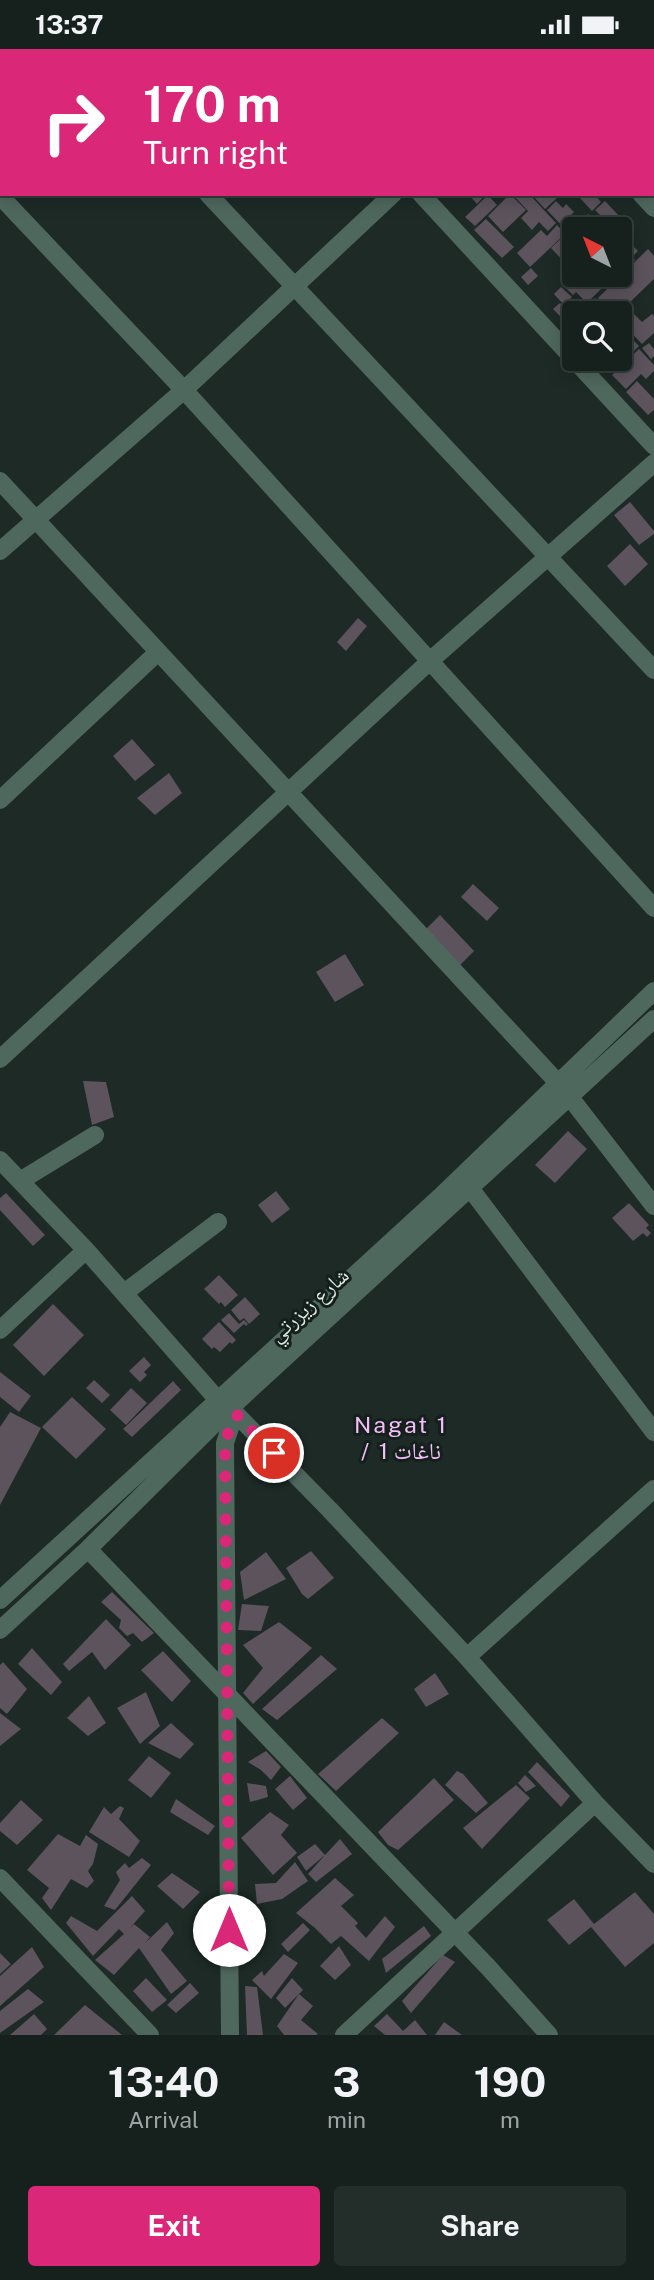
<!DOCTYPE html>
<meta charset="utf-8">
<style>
body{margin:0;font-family:"Public Sans","Noto Naskh Arabic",sans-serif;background:#232d29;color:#f1f3f6;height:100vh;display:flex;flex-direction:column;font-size:26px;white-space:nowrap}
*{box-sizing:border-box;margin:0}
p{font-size:23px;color:#9ea3a3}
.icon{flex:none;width:38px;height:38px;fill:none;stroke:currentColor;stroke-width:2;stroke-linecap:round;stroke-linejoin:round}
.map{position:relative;height:1986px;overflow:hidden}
.details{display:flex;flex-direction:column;background:#16201c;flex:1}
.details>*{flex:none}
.top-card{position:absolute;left:0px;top:0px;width:654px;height:147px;box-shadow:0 4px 18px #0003,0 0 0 2px #353e3b;background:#db2777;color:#fff;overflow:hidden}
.needle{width:46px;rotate:318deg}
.buttons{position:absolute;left:562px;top:168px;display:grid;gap:14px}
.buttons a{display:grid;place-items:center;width:70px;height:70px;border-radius:7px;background:#16201c;box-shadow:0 4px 18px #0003,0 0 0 2px #353e3b;font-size:35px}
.pin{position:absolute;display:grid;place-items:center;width:60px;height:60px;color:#fff;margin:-30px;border:4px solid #fff;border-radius:50%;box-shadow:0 2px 7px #0007}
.me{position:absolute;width:77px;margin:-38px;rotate:0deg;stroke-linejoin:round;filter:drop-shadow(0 0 5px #0008)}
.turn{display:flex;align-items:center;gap:24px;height:147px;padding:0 28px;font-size:32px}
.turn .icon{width:91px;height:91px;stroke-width:2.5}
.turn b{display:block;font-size:49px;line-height:60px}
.eta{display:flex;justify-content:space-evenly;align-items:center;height:119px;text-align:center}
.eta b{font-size:42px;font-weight:700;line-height:49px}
.primary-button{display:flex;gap:14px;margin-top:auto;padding:14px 28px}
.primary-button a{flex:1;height:80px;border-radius:7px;background:#db2777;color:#fff;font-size:28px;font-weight:700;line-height:80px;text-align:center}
.primary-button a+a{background:#232d29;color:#f1f3f6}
.status{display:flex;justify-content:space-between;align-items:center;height:49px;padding:0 35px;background:#16201c;direction:ltr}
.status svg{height:19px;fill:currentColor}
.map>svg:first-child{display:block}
.building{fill:#5c535d}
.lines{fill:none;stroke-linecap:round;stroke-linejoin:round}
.minor{stroke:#4f685e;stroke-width:18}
.route{stroke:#db2777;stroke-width:12;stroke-dasharray:0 21.6}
.labels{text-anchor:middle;stroke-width:6;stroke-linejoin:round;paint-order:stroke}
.street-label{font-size:21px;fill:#e1e9e5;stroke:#14201c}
.neighbourhood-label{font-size:23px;letter-spacing:2px;fill:#f4bdf8;stroke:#14201c}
</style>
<div class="status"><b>13:37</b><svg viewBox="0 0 49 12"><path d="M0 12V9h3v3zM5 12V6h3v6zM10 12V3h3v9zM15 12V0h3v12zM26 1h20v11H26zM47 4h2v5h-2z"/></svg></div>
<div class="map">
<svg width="654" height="1986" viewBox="0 0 654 1986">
<rect width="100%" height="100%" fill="#1d2a25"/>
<path class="building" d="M473,145H486L477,155L471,148Z
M510,145L526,161L503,183L488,167Z
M512,145H529L556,174L548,182L539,173L532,181L521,169L528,162Z
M531,145H556L558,148L545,160Z
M580,145H594L601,153L592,162L578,147Z
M488,146L497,156L475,177L465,168Z
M556,152L563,159L566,155L574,163L570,167L576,173L567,182L547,161Z
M605,152L621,169L612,178L595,161Z
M588,165L603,180H574V187L570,182Z
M486,170L514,198L502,209L474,181Z
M557,176L565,185L530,218L517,204L541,181L547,187Z
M567,184L574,192V223L572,225L564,217L566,215L551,199Z
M628,192L638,202L632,208L635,211L607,238L595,226H620V201Z
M648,200L654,207V230L629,254L632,257L620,269V264H613L598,249Z
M531,219L538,227L528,236L521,228Z
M574,226H589L602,239L587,254L576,243L573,246L563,236Z
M561,238L572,248L564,256L554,245Z
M595,249L603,258L596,264H585L582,261Z
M570,252L573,256L568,261L570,264L564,271L553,260L560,254L564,258Z
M630,261L642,273L652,265L654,267V284L642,295L620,272Z
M626,284L639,297L612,323L599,310H620V291Z
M649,294L654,300V307L651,310L642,299Z
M639,300L654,316V322L646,330L641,325L626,340L612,326Z
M637,332L654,350V361L648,366L626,343Z
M630,453L654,482V485L639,496L614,466Z
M630,495L648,515L625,537L607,517Z
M358,569L367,577L346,602L337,593Z
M132,690L155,716L135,732L113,707Z
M169,724L182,744L155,766L137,749Z
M473,835L499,859L487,872L461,848Z
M440,866L474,902L460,916L426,880Z
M345,905L364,936L335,953L316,923Z
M83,1032L106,1033L114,1068L92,1076Z
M568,1082L587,1100L555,1134L535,1116Z
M276,1142L290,1160L272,1174L258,1156Z
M6,1144L45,1186L33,1197L0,1161V1149Z
M629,1154L649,1176L646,1179L651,1184L647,1188L643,1184L633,1192L612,1169Z
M219,1226L238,1246L225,1258L221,1253L219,1255L204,1240Z
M245,1248L260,1265L249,1275L244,1269L240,1272L231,1261Z
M53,1255L84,1286L44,1327L13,1296Z
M229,1264L239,1275L244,1271L248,1275L246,1277L244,1275L234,1284L221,1271Z
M219,1273L236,1291L232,1295L230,1293L220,1303L214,1298L212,1300L202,1290Z
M144,1308L151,1316L144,1323L147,1326L140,1333L129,1322Z
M0,1323L31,1347L19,1363L0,1348Z
M94,1331L110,1346L102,1354L86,1339Z
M173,1332L181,1341L132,1388L123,1380Z
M131,1339L147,1354L126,1376L110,1361Z
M72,1348L106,1380L76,1410L42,1378Z
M10,1363L41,1379L0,1456V1378Z
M311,1502L334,1529L308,1550L302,1545L286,1519Z
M266,1503L286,1530L244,1551L240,1523Z
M112,1543L154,1584L142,1593L133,1584L127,1587L119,1579L121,1571L101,1553Z
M242,1555L269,1557L261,1582L238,1581Z
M106,1570L131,1596L105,1621L92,1603L69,1622L63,1615Z
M279,1573L312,1599L253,1655L243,1644L263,1619L243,1596Z
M32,1599L62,1633L51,1646L18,1615Z
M163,1602L191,1632L172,1653L141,1621Z
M321,1606L337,1620L277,1671L262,1660Z
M3,1613L27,1640L7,1665L0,1659V1616Z
M435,1624L449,1645L426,1658L414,1640Z
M146,1643L160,1677L140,1695L117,1659Z
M89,1647L106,1674L88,1687L67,1669Z
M0,1664L21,1680L0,1697Z
M382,1669L399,1684L336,1742L318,1725Z
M171,1674L194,1695L180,1710L148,1694Z
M266,1702L281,1718L271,1731L261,1721L248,1713Z
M149,1707L171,1724L151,1749L128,1731Z
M537,1713L570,1747L561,1758L528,1723Z
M457,1722L463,1725L488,1754L476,1764L445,1736Z
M525,1726L536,1737L526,1743L518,1734Z
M290,1727L307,1749L293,1761L275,1740Z
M434,1729L454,1751L398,1801L388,1796L378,1783Z
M247,1734L266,1737L268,1748L250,1753Z
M516,1736L530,1749L482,1800L463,1779Z
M176,1750L215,1777L208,1786L170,1763Z
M21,1751L43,1771L17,1796L0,1782V1774Z
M120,1757L124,1759L119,1770L140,1792L129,1808L89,1783L104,1758L111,1765Z
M270,1763L289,1776L281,1786L297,1804L273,1826L241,1789Z
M58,1785L80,1797L86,1786L98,1795L93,1815L88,1822L94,1832L87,1839L71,1830L51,1861L42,1849L49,1839L27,1821Z
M340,1790L352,1805L316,1833L308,1825L325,1806L306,1822L297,1808L315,1795L325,1806Z
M142,1809L151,1816L115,1861L104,1857L120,1831L116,1823L125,1814L129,1819Z
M295,1813L308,1832L282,1850L257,1855L255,1835L276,1834Z
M172,1824L200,1843L183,1860L157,1837Z
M335,1829L354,1846L341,1857L358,1874L355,1877L366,1889L385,1867L395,1878L369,1912L341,1887L331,1895L315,1879L296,1864Z
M635,1843L654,1865V1894L625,1918L591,1878L569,1896L547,1871L574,1850L594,1875Z
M132,1847L145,1862L129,1880L134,1875L150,1888L145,1894L167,1873L174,1884L161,1901L187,1932L171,1945L139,1899L114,1926L95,1911L124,1885L119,1880L93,1907L66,1874L71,1867L97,1882Z
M303,1874L310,1881L288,1903L281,1895Z
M424,1877L431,1887L386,1924L382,1910Z
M339,1897L351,1916L335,1931L320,1917Z
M32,1898L44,1918L0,1957V1927Z
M0,1904L11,1915L0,1925Z
M284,1905L298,1914L271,1950L252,1931L262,1922L264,1927Z
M443,1906L455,1913L411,1964L402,1952Z
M146,1929L167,1951L152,1963L133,1942Z
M292,1929L303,1941L285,1959L276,1949Z
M190,1934L199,1944L176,1964L167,1956Z
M245,1937L257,1938L263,1986H247Z
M28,1940L44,1953L0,1984V1962Z
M299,1945L313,1957L301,1971L318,1985L316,1986H284L277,1977Z
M85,1956L122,1986H54Z
M34,1965L47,1980L41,1986H10Z
M387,1965L403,1982L415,1971L427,1986H385L374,1977Z
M444,1973L462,1986H435Z"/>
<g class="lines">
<path class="minor" d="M74,0L76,2
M286,0L288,2
M510,0L511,2
M546,2L547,0
M208,145L654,621
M421,145L654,397
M641,145L654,159
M0,147L184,341L654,859
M0,432L559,1035
M0,502L184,341L393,145
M0,751L157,604
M0,1010L431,611L654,414
M569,1047L654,1157
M0,1111L86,1201L217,1350L237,1366L330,1461L467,1608L595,1754L654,1815
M20,1132L95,1086
M470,1139L654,1383
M124,1244L218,1173
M0,1281L86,1201
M88,1500L488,1918L549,1986
M0,1551L440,1148L654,942
M0,1581L88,1500L229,1360L654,970
M467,1608L654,1440
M0,1829L150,1986
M230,1986L225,1394L231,1376L237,1366
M344,1986L595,1754"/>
</g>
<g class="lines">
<path class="route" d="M229,1881L225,1394L229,1381L237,1366L274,1404"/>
</g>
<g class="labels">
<g class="street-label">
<text transform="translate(309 1256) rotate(-42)" y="7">شارع زيزرتي</text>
</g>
<g class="neighbourhood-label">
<text x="401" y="1384">Nagat 1<tspan x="401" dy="26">/ ناغات 1</tspan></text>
</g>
</g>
</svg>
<div class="buttons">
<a><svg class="needle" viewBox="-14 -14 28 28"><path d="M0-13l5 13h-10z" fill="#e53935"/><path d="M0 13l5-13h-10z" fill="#9ea3a3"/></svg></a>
<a><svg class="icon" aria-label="search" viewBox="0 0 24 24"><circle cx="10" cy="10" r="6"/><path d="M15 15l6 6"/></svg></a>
</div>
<div class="pin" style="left:274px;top:1404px;background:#d93025"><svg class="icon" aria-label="arrive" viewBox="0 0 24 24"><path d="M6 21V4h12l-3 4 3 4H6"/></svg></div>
<svg class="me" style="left:229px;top:1881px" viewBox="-20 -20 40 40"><circle r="19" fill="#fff"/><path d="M0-13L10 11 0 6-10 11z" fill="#db2777"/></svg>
<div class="top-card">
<div class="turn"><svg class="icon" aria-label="right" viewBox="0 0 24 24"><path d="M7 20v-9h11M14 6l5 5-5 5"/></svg><div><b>170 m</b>Turn right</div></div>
</div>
</div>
<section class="details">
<div class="eta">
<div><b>13:40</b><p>Arrival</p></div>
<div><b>3</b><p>min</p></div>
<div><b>190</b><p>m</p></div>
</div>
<div class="primary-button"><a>Exit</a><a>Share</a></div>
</section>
